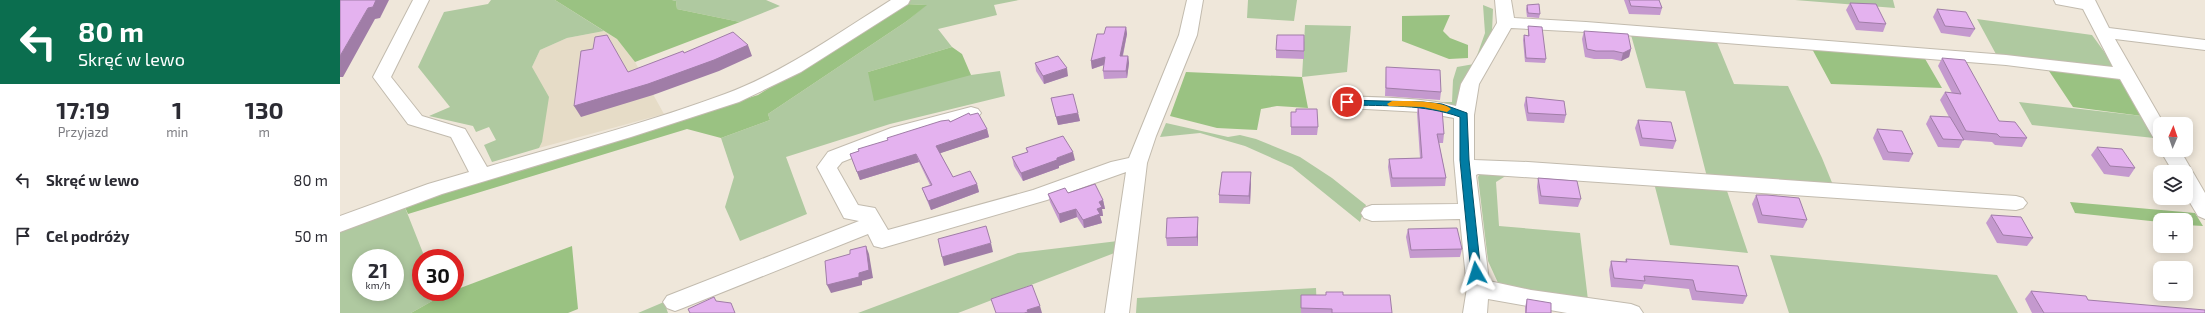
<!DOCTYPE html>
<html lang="pl">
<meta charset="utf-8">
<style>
body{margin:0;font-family:"Exo 2",sans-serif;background:#f2f2f3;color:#2b2b33;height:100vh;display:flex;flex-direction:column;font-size:15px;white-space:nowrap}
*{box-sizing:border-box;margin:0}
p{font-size:13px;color:#7c7c81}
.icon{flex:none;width:22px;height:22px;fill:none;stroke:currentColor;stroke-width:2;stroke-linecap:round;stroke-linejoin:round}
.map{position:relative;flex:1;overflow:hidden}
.panel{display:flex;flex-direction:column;background:#fff;width:340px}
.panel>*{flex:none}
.hud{background:#0b6e4f;color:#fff;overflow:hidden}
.needle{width:26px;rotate:2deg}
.tools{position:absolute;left:1813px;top:117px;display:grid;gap:8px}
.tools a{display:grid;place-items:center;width:40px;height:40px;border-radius:8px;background:#fff;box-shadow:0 2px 10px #0003;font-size:20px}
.speed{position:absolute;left:12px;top:249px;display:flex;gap:8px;font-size:20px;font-weight:700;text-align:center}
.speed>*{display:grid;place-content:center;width:52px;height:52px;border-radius:50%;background:#fff;box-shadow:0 2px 10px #0003;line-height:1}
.speed small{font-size:10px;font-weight:400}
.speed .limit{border:6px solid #d22;background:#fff;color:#111}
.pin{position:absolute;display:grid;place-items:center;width:34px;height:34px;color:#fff;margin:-17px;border:2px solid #fff;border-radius:50%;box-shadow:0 1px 4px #0007}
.me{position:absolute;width:44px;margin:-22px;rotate:354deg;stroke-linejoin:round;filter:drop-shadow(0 0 3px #0008)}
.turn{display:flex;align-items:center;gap:14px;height:84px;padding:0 12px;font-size:18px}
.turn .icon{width:52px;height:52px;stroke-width:2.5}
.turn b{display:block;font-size:28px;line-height:34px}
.eta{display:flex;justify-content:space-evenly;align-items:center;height:68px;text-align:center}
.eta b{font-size:24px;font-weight:700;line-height:28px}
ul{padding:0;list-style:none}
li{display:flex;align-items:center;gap:12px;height:56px;padding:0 12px}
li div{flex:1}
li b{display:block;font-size:15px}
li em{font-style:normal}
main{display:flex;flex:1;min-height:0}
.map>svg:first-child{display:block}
.built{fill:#e6dcc7}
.green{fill:#afc9a0;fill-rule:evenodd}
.forest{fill:#9ac282}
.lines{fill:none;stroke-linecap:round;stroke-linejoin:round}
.minor-casing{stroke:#c2bbae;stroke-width:2}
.minor{fill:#fff;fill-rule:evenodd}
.wall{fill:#c499ce}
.shaded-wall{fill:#a07da7}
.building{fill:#e4b2ef;stroke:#a07da7}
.route{fill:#017ca3;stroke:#01516a}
.slow{fill:#f59e0b}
</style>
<main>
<section class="panel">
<div class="hud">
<div class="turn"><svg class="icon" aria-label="left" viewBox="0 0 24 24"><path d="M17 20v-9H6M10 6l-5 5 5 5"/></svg><div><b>80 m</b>Skręć w lewo</div></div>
</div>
<div class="eta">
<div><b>17:19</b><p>Przyjazd</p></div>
<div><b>1</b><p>min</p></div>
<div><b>130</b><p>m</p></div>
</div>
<ul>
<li><svg class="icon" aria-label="left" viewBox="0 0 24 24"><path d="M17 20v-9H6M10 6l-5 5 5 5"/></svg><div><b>Skręć w lewo</b></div><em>80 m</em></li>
<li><svg class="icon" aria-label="arrive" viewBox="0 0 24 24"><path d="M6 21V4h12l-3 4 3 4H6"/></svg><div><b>Cel podróży</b></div><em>50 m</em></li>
</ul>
</section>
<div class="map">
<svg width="1865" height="313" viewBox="0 0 1865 313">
<rect width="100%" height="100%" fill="#efe7da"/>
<path class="built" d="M264,31L277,39L295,62L324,114L199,148L202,142L192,67L200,50L227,38Z"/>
<path class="green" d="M151,0H215L264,31L227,38L200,50L192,67L209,97L202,142L199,148L152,162L144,145L156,140L149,127L136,132L133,126L89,116L110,107L78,67L104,12L148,4Z
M332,0H426L440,6L400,22L337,9L336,1Z
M571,0H679L654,5L657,15L598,29L612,47L528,72L631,75L660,71L665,96L550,124L446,157L467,214L400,241L385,207L394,177L381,138L430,120L428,114L567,21L586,5L565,4Z
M908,0H957L954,21L907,18Z
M1455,0H1553L1555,8Z
M1143,5L1153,9L1152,32L1119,104L1114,106L1096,104V102H1112L1113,80L1117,67L1134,64L1145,33Z
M1637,19L1752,35L1776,68L1657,56Z
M965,25L1011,26L1007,72L962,77Z
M1291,35L1376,40L1394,84L1448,86L1482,158L1493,185L1367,177L1345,91L1306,88Z
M1679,102L1802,116L1814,138L1692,125Z
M826,123L888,137L900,135L916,139L960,157L992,178L1026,205L1020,222L952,167L905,146L860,133L820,137Z
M1172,172L1156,182L1159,226L1240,233L1248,300L1159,285L1148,261L1138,177L1140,174Z
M1314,183L1386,188L1408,253L1330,245Z
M64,205L85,258H81V292H99L101,296L71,313H0V230ZM21,258H55V292H21Z
M778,241L777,252L618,313H518L678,253Z
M1430,255L1657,275L1678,313H1449Z
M976,288L977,313H796L797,298Z
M324,302L328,313H298Z"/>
<path class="forest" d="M215,0H332L336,1L337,9L400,22L295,62L277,39Z
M565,4L587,5L567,21L428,114L430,120L381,138L347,129L68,214L64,205L418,95Z
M1110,15L1103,31L1110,38L1128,45V58L1109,59L1062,41V16Z
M612,47L622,54L631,75L534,101L528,72Z
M1471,47L1584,57L1602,88L1491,84Z
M1707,68L1775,77L1781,81L1802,116L1733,107Z
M846,72L962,77L968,108L937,106L921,109L917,130L877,128L830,116Z
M1730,202L1855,213L1863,226L1846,225V220H1820V222L1735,213Z
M232,246L238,309L228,313H71L101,296L115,292V290Z"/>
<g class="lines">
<g class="minor-casing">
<path id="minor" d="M73,0H89L51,77L82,116L125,129L147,167C226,144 307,123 385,94C444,72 497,34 551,0H570L568,4L461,72L399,102L291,137L102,194L0,232V216L88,184L129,172L111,137L68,124L33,77Z
M847,0H863L857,35L816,136L807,163L789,313H765L786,172L707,200L542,248L534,246L528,234L343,308L335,311L327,308L323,302L327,296L519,221L504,218L477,167L488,152L551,128L631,107L638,109L641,113L638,117L565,137L502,162L497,168L518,205L535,208L548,230L693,190L771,162L789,158L839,35Z
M1155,0H1171L1174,18L1246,22L1666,55L1773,67L1743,9L1716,4L1714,0H1755L1769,28L1865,40V50L1775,39L1824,124H1820V139L1813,137L1780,79L1666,65L1246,32L1171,28L1139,84L1134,115V160L1188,162L1676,196L1683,198L1687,203L1683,208L1676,210L1138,174L1136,175L1149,281L1191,290L1291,304L1299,307L1303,313H1227L1148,299L1147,313H1123L1127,288L1120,219L1032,221L1024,218L1021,213L1024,208L1032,205L1118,204L1114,160V118L1081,112L1007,108L1000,106L998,102L1000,98L1007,96C1044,98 1080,97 1116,106L1121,84L1157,23Z
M1820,150H1840L1865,193V219L1858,216L1846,196V172H1833Z"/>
</g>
<use href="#minor" class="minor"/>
</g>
<path class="wall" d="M1284,0H1319L1322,8L1320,15L1289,14Z
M1510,3L1546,24L1543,32L1516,30L1506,10Z
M1187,5L1200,14L1199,18L1187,17L1186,9Z
M1597,9L1635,29L1630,37L1601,33L1593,17Z
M1188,26L1206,59L1205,63L1185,62L1183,40L1184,35L1188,36Z
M786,27L787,34L783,56H788L789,63L787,78L764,79L763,71L764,65L752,69L751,61L764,34Z
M1244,31L1291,49L1289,57L1281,61L1272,59H1254L1245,57L1242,39Z
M964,35V59L936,58V50Z
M1602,58L1659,121L1687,138L1682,147L1655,145L1652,142L1623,140L1619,148L1598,147L1586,124L1590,116L1609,117L1600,100L1605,92L1612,93L1598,66Z
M695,63L728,76L704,84L696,71Z
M1046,67L1101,92L1100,100L1045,96Z
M1186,97L1226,115L1224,123L1187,121L1184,105Z
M711,98L738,113L740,121L718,125Z
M1078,105L1104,134L1103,143H1099L1106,178L1105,186L1051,187L1048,167L1049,159L1080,158L1077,113Z
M951,112L978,127L977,135H951Z
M630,115L647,129L649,137L600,153L613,177L637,184L639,192L591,210L585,196L582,188L590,185L579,162L520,180L510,154Z
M1298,120L1336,141L1333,149L1300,146L1295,128Z
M1537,129L1573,154L1569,162L1543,160L1533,138Z
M1757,147L1795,168L1789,177L1764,174L1751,155Z
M686,148L735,160L719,166V168L683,181L674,166L672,157L687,152Z
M1198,178L1241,199L1238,207L1199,204L1197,187Z
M911,181L910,204L879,203V195Z
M728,193L763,200L765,209H762L763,216H760L762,223L744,228L737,217L720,223L710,202L708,194Z
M1416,195L1467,220L1463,228L1418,223L1412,204Z
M1651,215L1693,238L1687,246L1657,243L1646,223Z
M858,217V246H827L826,238Z
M1068,229L1122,249L1120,257L1070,258L1066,237Z
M1286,259L1407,296L1403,304L1352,300L1349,289L1304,284L1302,289L1271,287L1269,270L1271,261L1285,262Z
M1691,291L1748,300L1865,313H1692L1685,299Z
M986,292L1003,295L1052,313H961V295H986Z
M1187,299L1211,313H1185V307Z"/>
<path class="shaded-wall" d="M36,0H49L40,18L35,19L3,77H0V56L28,8Z
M786,27L787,34L781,63L780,56Z
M408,45L412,56L379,71L313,95L241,117L234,106Z
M1291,49L1289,57L1281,61L1283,53Z
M788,56L789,63L787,78L786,71Z
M765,57L766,64L752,69L751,61Z
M727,68L728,76L704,84L703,76Z
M738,113L740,121L718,125L716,117Z
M647,129L649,137L598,154L596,146Z
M733,152L735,160L719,166V168L683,181L681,173L717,158Z
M576,154L579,162L520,180L517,172Z
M911,172V181L910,204L909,196Z
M637,184L639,192L591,210L588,201Z
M763,200L765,209H762L763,216H760L762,223L744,228L743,220L757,209L759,202Z
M736,209L737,217L720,223L719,214Z
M858,217V246L857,237Z
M651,243L653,252L604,266L602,257Z
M526,246L529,254L533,278L522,281V285L491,293L487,285L519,273Z
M700,306L702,313H684L687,310Z"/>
<path class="building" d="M0,0H36L33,7L28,8L0,56Z
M1289,0H1319L1322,8L1291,6Z
M1510,3L1536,4L1546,24L1519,22Z
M1199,4L1200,14L1188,13L1187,5Z
M1597,9L1626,12L1635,29L1605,26Z
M1188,26L1202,27L1206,59L1186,58L1184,35L1189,36Z
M766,27H786L780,56H788L786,71H763L765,57L751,61L757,34H764Z
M1244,31L1288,34L1291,49L1283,53L1274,51H1256L1247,49Z
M393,32L408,45L374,60L308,84L234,106L241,51L253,49L255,37L267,35L288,72L343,51L344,53Z
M937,35H964V51L936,50Z
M718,56L727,68L703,76L695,63Z
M1602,58L1625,60L1659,121L1675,122L1687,138L1660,137L1657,134L1626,131L1605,92L1621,94Z
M1046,67L1100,70L1101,92L1046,88Z
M733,94L738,113L716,117L711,98Z
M1186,97L1224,101L1226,115L1188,113Z
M1078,105L1102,109L1104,134H1097L1106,178H1052L1049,159L1082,158Z
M956,109H977L978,127H951V112H956Z
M629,113L630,115L638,113L647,129L596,146L613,177L630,171L637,184L588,201L582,188L592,185L576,154L517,172L510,154L519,151L518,149L548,140L547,138L601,121L609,120L610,122Z
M1590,116L1610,117L1624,140L1603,139Z
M1298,120L1331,122L1336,141L1314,139L1302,138Z
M1537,129L1562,131L1573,154L1548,152Z
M723,136L733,152L717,158V160L681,173L672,157L688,152L686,148Z
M1757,147L1782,149L1795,168L1770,166Z
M882,172H911L909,196L879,195Z
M1198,178L1237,181L1241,199L1201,196Z
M755,184L763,200L759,202L762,207L757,209L760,214L743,220L736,209L719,214L708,194L725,188L728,193Z
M1416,195H1427L1459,198L1467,220L1422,215Z
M1651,215L1681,217L1693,238L1663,235Z
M858,217L857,237L826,238L827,218Z
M646,226L651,243L602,257L598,239Z
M1117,228L1122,249L1071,250L1068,229Z
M526,246L529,270L519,273V277L487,285L485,261L510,254V250Z
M1286,259L1398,266L1407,296L1356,291L1353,280L1304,276L1305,281L1274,278L1271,261L1287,262Z
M692,285L700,306L687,310L688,312L684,313H656L651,299Z
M1691,291L1746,296L1748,300L1865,310V313H1704Z
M986,292H1003V295H1050L1052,313H992V309L961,308V295H986Z
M374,297L376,301L391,303L395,313H350L348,309Z
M1187,299L1211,303V313H1186Z"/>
<path class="route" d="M1004,100L1083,102L1102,104L1127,113L1129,160L1141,273L1140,276L1136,277L1131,273L1120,160V117C1084,104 1045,106 1007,105L1004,104Z"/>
<path class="slow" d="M1052,101C1065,101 1102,100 1111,109L1107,112L1083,107L1049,106L1047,104Z"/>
</svg>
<div class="tools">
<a><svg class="needle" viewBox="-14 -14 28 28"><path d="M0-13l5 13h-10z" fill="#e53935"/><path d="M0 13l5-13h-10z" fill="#7c7c81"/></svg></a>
<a><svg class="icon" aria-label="layers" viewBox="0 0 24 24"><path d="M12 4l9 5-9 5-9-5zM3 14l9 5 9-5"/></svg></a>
<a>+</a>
<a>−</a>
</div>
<div class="speed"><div>21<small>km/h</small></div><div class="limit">30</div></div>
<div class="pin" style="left:1007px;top:102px;background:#d93025"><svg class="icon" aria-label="arrive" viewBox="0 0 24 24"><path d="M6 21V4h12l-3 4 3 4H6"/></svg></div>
<svg class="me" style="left:1136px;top:273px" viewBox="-20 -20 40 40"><path d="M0-17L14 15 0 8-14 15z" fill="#017ca3" stroke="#fff" stroke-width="4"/></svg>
</div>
</main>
